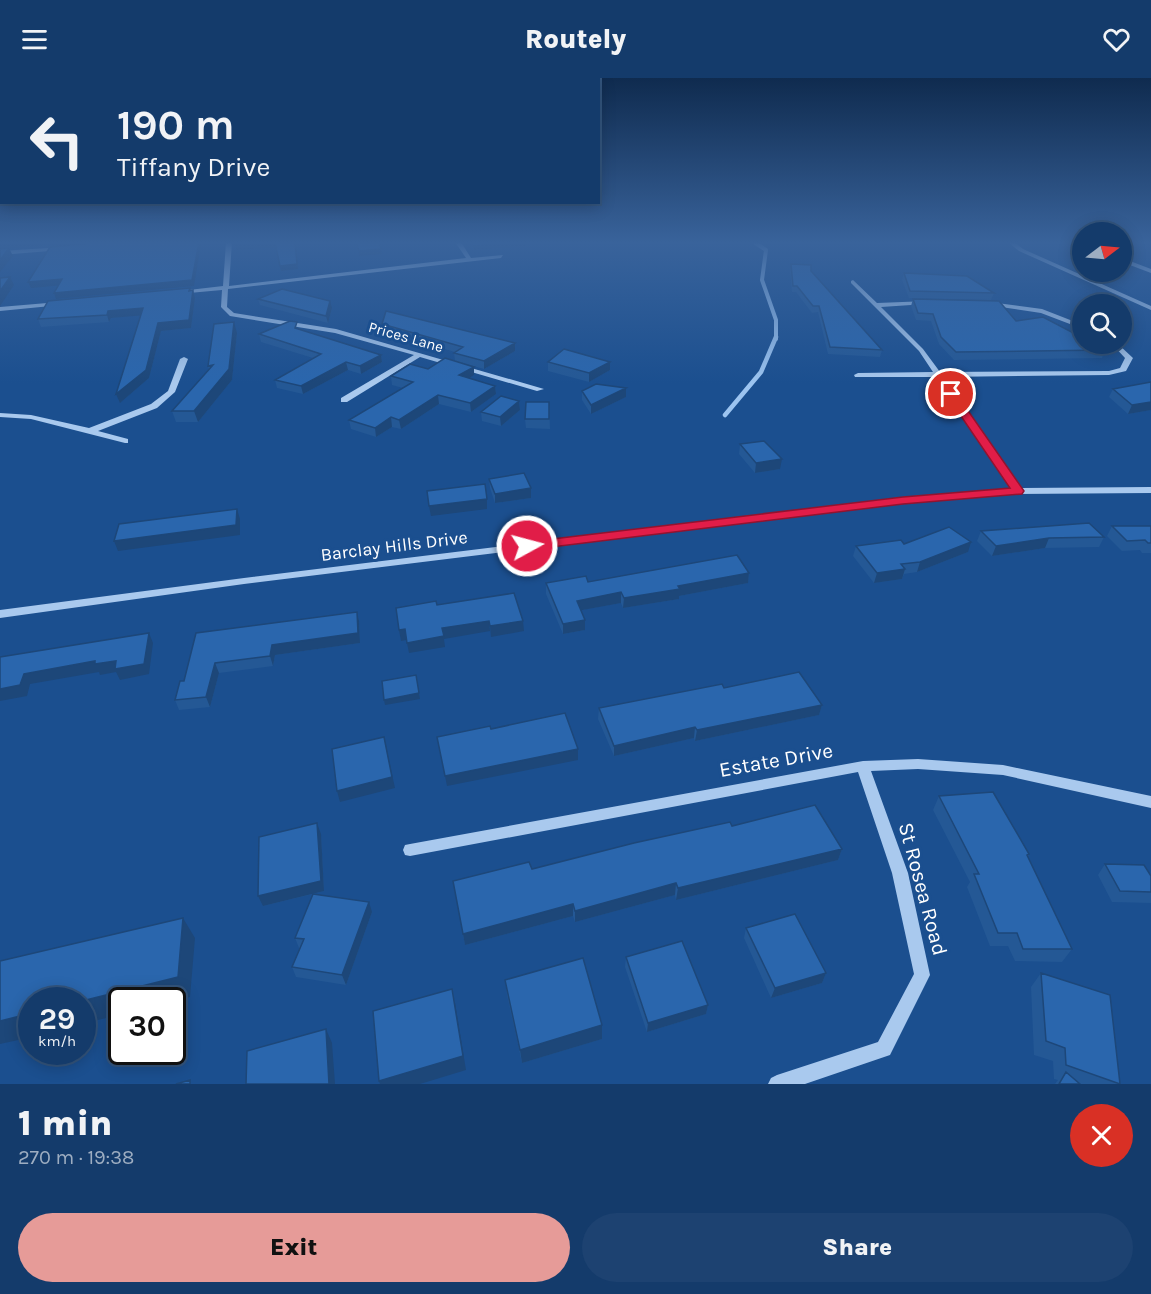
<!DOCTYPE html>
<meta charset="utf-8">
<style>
body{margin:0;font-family:Karla,sans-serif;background:#1d4271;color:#f1f3f6;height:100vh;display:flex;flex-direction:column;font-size:22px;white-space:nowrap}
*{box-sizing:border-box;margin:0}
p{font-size:20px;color:#9dadc1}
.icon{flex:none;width:33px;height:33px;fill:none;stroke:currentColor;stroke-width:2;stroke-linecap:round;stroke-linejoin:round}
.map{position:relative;height:1006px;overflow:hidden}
.side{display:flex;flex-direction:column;background:#143b6b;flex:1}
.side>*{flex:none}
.hud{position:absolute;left:0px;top:0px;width:600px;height:126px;box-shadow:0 3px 15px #0003,0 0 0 2px #33557e;background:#143b6b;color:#f1f3f6;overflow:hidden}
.needle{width:39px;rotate:74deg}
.controls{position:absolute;left:1072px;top:144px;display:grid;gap:12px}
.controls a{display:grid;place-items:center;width:60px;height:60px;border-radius:50%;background:#143b6b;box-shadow:0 3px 15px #0003,0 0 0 2px #33557e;font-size:30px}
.speed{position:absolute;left:18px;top:909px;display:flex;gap:12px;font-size:30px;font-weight:700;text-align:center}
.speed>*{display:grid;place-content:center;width:78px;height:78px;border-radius:50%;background:#143b6b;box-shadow:0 3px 15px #0003,0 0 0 2px #33557e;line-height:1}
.speed small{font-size:15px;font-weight:400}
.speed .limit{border:3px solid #111;border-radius:9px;background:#fff;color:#111}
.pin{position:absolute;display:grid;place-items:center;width:51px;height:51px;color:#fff;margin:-26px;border:3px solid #fff;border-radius:50%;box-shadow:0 2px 6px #0007}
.me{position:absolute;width:66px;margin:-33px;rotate:83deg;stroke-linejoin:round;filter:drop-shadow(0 0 4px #0008)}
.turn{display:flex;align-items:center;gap:21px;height:126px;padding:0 18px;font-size:27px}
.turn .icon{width:78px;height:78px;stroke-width:2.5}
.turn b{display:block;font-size:42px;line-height:51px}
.round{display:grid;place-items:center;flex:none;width:63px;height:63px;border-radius:32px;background:#1d4271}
.overview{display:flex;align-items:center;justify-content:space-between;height:102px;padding:0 18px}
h1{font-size:36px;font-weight:800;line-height:45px}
.primary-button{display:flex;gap:12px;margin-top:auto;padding:12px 18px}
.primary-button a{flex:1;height:69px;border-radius:36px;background:#e69b98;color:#111;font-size:24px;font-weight:800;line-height:69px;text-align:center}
.primary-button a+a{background:#1d4271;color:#f1f3f6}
header{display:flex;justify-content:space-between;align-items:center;height:78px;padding:0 18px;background:#143b6b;font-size:27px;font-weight:800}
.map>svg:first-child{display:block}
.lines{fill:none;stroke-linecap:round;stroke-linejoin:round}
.stream-far1{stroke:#9cc4f0;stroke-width:4}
.stream{stroke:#9cc4f0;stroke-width:4.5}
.minor{fill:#a9c9ee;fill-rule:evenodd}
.wall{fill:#245895}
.shaded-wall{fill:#1d4779}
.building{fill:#2a66ad;stroke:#1d4779;stroke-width:1.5}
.route{fill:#e11d48;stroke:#92132f;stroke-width:1.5}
.labels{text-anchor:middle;stroke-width:6;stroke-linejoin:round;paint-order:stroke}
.far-street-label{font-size:15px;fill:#fff;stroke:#1b4f8f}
.street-label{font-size:18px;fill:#fff;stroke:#1b4f8f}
.near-street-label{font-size:21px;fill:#fff;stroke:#1b4f8f}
</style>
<header><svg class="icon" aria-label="menu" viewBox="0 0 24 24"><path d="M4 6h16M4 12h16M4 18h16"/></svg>Routely<svg class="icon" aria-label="heart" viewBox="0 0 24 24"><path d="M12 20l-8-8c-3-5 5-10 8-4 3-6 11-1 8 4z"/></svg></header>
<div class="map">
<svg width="1151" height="1006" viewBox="0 0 1151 1006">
<rect width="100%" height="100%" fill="#1b4f8f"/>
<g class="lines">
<path class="stream-far1" d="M754,164L766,172L762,202L776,242V261"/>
<path class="stream" d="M725,337L761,294L776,259"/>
<path class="minor" d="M226,164H232L229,208L466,180L455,164H461L471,180L503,177L501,180L228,211L227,229L234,235L336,251L544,311L537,313L420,279L347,324H341V320L414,277L335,255L230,238L221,229L222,212L178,216V214L180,213L223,208Z
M1008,164H1014L1023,171L1151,228V232L1019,173Z
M1073,164L1083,165V169L1074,165Z
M64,169L62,172L0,177V173Z
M1122,180L1151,191V195L1122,184Z
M853,202L877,225L928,223L929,224L926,226L881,229L923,271L940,294L1109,293L1120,290L1125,280L1112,266H1118L1133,280L1126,293L1109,297L943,299L1021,410L1151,409V415L1000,416L903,425L244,506L0,540V532L244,500L903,419L1012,410L936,299H855L854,297L858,295L933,294L919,273L851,205V203Z
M59,224L61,225V227L0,233V229Z
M989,224L1042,231L1083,247V251L1041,235L987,227L986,226Z
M184,279L188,281L175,314L157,330L98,353L128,361V365H125L31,341L0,339V335L31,337L89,350L151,326L168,313L180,281Z
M918,681L1003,687L1151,718V730L1003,697L918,691L871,693L908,795L930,897L890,977L805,1006H768L771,1000L777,997L878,964L914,896L892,795L858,694L410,778L405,777L403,772L405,767L410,766L863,683Z"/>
</g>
<path class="wall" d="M469,164H525V168L474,172Z
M791,186L811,193L882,272L880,279L828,276L818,234L812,235L796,214H792L790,192Z
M904,195L994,215L991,222L909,220L902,202Z
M190,210L191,213L193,212L195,220L191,250L161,253L149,300L120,325L141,237L111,240L109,244L41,249L38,241Z
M258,221L332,230L328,245L260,227Z
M913,221L1016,243L1105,272L1102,280L954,282L939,266L931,243L916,242L911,228Z
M382,246L515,265V273L484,291L455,283L454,275L455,274L384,253Z
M298,251L381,277L382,284L361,296L348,292L303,316L277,310L275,302L313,280L261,264L259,256Z
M237,255L232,302L198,344H176L172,333L209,291L208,288Z
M548,284L610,292L589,304L548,293Z
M474,289V297L469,300L495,308L496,316L471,334L439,326L401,351L392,349L376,359L351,351L349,342L403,310L392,307L391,298L428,291Z
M1151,304V332L1128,336L1109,319L1113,311Z
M626,310V319L591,336L582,322V313Z
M519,323L520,332L501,348L482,343L481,334Z
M549,324L550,351L526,350L525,341Z
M740,366L780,391L755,395L739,376Z
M489,401L531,410V420L495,425L490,410Z
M1112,448H1151V475H1142L1140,472L1122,473L1107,458Z
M981,453L1104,459L1099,469L1045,470L992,478L977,463Z
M856,468L968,474L917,494L904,496L902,501L874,505L853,478Z
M749,495L748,505L679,518V521L623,530L621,525L581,532L585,552L563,556L546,516V505Z
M357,534L359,543L360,565L275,577L273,588L219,595L210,629L179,632L175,622L184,603L196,555Z
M724,610L822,627L819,637L695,663L694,660L614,678L598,641L599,630Z
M939,718L1029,776L1028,779L1072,871L1062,884L1015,883L1008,868H990L967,809L970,804L933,732Z
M732,748L842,771L838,782L676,822L675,817L575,844L573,838L465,867L453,803L532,791Z
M321,756L324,813L313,816L372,834L346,907L296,899L292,889L300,870H299L295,860L313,816L263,828Z
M1105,786L1151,798V825L1112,824L1098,797Z
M746,850L826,895L822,905L771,920L744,860Z
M626,879L708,927L706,936L647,954L625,889Z
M1041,895L1120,1006H1055L1058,1002L1054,1001L1053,983L1034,977L1031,909Z
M505,902L602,961L522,985L507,917Z"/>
<path class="shaded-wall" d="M16,164H46L44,167L0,171V166Z
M57,164H89L58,166Z
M199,164H200L201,166L194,208L56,221L54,215Z
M275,164L276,169L237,172L235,167Z
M295,164L298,191L281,193L280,188Z
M516,164H525V168L474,172L473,168Z
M9,170L13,178L0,194V182Z
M381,171L382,176L359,178V173Z
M10,199L14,207L0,228V213Z
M62,201L64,207L31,210L28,204Z
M193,212L195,220L191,250L161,253L149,300L120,325L116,316L158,245Z
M330,223L332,230L328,245L326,238Z
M143,230L146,237L111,240L109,244L107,237L108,233Z
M234,244L237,255L232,302L198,344L194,333Z
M515,265V273L484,291V283Z
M381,277L382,284L361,296L360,288Z
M346,284L348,292L303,316L301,308Z
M610,284V292L589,304V295Z
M474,289V297L460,306L459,297Z
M495,308L496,316L471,334L470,325Z
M626,310V319L591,336V327Z
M438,317L439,326L401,351L399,342Z
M519,323L520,332L501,348L500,339Z
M1151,324V332L1128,336L1132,327Z
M391,339L392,349L376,359L375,350Z
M782,381L780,391L755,395L756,385Z
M531,410V420L495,425V416Z
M487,421V431L431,438L429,428Z
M237,431L240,441V457L118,473L114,463Z
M1049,460L1045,470L992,478L996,468Z
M971,464L968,474L917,494L920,484Z
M905,491L902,501L874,505L877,495Z
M749,495L748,505L679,518V521L623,530L624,520L678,508Z
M621,514V525L577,533V523Z
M357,534L359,543L360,565L275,577L273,588L270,578L272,567Z
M585,542V552L563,556V546Z
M489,543L490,553L444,561L445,569L409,575L407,565L442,550Z
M523,543L524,553L491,559L490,548Z
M405,551L406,562L401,563L399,552Z
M149,555L153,565L149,596L120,602L116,594L100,597L99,594L30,606L27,618L0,623V611L24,596L95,583Z
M215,585L219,595L210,629L206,619Z
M416,597L420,621L385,627L384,622Z
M822,627L819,637L695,663L697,652Z
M695,649L694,660L614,678V668Z
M384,659L395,710L340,724L337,713Z
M578,671V682L447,708L445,698Z
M317,745L321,756L324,813L263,828L258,818Z
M842,771L838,782L676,822L678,810Z
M676,805L675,817L575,844V833Z
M369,824L372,834L346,907L342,897Z
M573,826V838L465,867L463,856Z
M183,840L195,860L190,919L172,923L122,922V936L82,946V923Z
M826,895L822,905L771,920L775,910Z
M455,925L466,992L420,1006H380L379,1003Z
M708,927L706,936L647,954L648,945Z
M32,935V959L0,966V943Z
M602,947V961L522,985L520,972Z
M326,951L332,965L335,1006H329Z"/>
<path class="building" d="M0,164H16L0,166Z
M103,164H140L139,165L155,164H199L192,202L54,215L62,201L28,204L50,169Z
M236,164H273L235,167Z
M275,164H295L297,186L280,188Z
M356,164H379L381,171L359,173Z
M471,164H516L473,168Z
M9,170L0,182V171Z
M791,186L811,187V193L882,272L830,269L819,228H813L797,208H793Z
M904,195L967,198L994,215L910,213Z
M10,199L0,213V200Z
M190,210L189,213L193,212L189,242L158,245L146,292L116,316L143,230L108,233L107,237L38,241L48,223Z
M282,211L330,223L326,238L258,221Z
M913,221L999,223L1016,243L1043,239L1083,260V266H1093L1105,272L956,274L941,259L933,236L918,235Z
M386,233L515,265L484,283L454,275L463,269L382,246Z
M290,243L297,244L295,250L381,277L360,288L346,284L301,308L275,302L321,276L259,256Z
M234,244L229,291L194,333H172L213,287L208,288L214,246Z
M564,271L610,284L589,295L548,284Z
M445,280L474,289L459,297L495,308L470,325L438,317L399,342L391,339L375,350L349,342L413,304L391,298L410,286L428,291Z
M1151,304V324L1132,327L1113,311Z
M596,306L626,310L591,327L582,313Z
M501,318L519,323L500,339L481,334Z
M526,324H549V341H525Z
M764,363L782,381L756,385L740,366Z
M524,395L531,410L495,416L489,401Z
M485,406L487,421L429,428L427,413Z
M237,431L236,447L114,463L119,446Z
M1089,445L1104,459L1049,460L996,468L981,453Z
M1112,448H1151V465H1148L1145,462L1127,463Z
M949,449L971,464L920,484L901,486L905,491L877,495L856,468L901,462L904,466Z
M737,477L749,495L678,508L680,511L624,520L621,514L577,523L585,542L563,546L546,505L586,498L588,504Z
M514,515L523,543L490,548L489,543L442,550L444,558L407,565L405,551L399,552L396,530L436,523L437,527Z
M357,534L358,555L272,567L270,578L215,585L206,619L175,622L180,603H184L196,555Z
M149,555L144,586L115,591L116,583L95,586V583L24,596L20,607L0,611V579Z
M799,594L822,627L697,652L695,649L614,668L599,630L722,606L724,610Z
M416,597L419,615L384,622L382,603Z
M565,635L578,671L445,698L437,659L490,648L491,651Z
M384,659L392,699L337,713L332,671Z
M993,714L1029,776L1027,777L1072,871H1023L1017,855H998L974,796H979L939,718Z
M815,727L842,771L678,810L676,805L575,833L573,826L463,856L453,803L529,784L532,791L634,765L730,744L732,748Z
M317,745L321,803L258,818L259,759Z
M1105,786L1144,787L1151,798V814L1120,813Z
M313,816L369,824L342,897L292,889L304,861L295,860Z
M795,836L826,895L775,910L746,850Z
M183,840L178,899L82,923L32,922V935L0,943V883Z
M682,863L708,927L648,945L626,879Z
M583,880L602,947L520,972L505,902Z
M1041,895L1110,917L1120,1006L1066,987L1065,970L1046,963Z
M452,911L463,978L379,1003L373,933Z
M326,951L329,1006H246L247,973Z
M1066,994L1080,1006H1059Z
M190,1002V1006H176Z"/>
<linearGradient id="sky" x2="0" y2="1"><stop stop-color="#0f2b4f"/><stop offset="0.54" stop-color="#39639b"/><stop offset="1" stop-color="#39639b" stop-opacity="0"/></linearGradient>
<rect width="1151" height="305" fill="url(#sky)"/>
<path class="route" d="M948,314H955L1024,413L1022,416L903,426L527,472L520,468L527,464L903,419L1010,410L946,316Z"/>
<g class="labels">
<g class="far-street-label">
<text transform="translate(406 259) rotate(16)" y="5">Prices Lane</text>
</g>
<g class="street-label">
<text transform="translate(394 468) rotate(-7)" y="6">Barclay Hills Drive</text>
</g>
<g class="near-street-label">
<text transform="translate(776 682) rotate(-10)" y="7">Estate Drive</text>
<text transform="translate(923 811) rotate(75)" y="7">St Rosea Road</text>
</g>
</g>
</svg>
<div class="controls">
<a><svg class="needle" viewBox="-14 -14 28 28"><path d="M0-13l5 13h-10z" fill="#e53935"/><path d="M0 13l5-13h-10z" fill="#9dadc1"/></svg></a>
<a><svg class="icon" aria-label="search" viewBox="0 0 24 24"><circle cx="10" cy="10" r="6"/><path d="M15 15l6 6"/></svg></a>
</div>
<div class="speed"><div>29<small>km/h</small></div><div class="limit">30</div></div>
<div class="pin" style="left:951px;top:316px;background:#d93025"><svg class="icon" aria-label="arrive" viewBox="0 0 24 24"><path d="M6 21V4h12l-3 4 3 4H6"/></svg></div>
<svg class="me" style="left:527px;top:468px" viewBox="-20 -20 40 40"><circle r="17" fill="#e11d48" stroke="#fff" stroke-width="3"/><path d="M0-11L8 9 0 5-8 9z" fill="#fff"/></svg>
<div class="hud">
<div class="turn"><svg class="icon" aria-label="left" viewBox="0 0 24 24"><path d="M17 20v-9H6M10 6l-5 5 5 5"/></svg><div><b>190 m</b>Tiffany Drive</div></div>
</div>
</div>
<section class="side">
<div class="overview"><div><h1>1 min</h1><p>270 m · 19:38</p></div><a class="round" style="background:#d93025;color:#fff"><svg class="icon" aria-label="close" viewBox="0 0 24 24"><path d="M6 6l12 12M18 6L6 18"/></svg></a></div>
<div class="primary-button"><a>Exit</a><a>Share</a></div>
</section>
